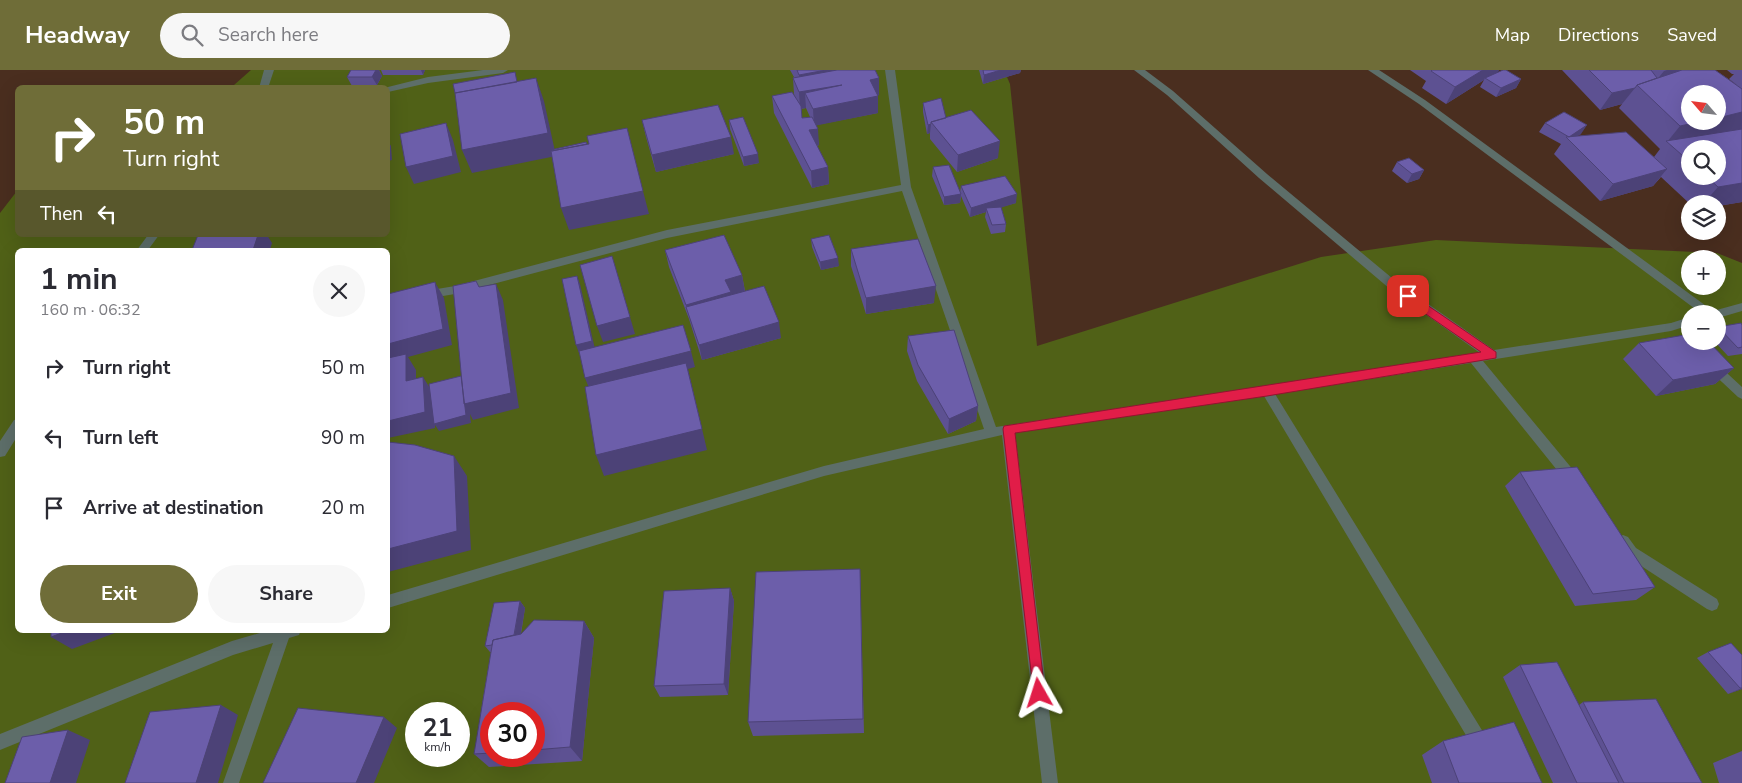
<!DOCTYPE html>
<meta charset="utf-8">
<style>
body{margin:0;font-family:"Nunito Sans",sans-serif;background:#f7f7f7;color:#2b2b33;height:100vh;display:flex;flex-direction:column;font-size:19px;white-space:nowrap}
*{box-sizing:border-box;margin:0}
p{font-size:16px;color:#7c7c81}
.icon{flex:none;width:28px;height:28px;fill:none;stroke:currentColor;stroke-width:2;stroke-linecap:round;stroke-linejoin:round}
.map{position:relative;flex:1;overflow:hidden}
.side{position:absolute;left:15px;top:178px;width:375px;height:385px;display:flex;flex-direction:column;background:#fff;border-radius:8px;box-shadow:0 5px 20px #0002}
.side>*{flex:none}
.banner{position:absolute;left:15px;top:15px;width:375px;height:152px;border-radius:8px;box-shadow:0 5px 20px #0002;background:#6f6d38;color:#fff;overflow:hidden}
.needle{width:32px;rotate:298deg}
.controls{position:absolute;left:1681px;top:15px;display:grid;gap:10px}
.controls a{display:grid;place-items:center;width:45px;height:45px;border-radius:50%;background:#fff;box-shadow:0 5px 20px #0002;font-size:25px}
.speed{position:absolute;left:405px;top:632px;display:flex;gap:10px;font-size:25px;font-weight:700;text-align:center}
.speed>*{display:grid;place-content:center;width:65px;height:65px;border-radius:50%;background:#fff;box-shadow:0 5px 20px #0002;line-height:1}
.speed small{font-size:12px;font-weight:400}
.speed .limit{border:8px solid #d22;background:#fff;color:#111}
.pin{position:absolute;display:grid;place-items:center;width:42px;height:42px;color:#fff;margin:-21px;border-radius:10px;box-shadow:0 2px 8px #0006}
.me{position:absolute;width:55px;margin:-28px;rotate:354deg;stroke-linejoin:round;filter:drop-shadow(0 0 4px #0008)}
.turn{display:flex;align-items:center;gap:18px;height:105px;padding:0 25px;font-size:22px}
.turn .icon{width:65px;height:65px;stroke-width:2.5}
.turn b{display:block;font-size:35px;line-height:42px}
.then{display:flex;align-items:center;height:48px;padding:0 25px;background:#0003;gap:10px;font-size:19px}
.round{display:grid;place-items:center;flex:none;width:52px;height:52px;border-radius:26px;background:#f7f7f7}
.overview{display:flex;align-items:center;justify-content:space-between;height:85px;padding:0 25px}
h1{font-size:30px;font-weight:700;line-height:38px}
.cta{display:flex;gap:10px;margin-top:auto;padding:10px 25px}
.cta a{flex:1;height:58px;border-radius:30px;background:#6f6d38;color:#fff;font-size:20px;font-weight:700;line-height:58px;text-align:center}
.cta a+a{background:#f7f7f7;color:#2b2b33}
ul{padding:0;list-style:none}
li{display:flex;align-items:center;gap:15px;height:70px;padding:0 25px}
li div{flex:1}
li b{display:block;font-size:19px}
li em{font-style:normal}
header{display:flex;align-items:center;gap:30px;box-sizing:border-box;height:70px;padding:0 25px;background:#6f6d38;color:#fff}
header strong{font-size:24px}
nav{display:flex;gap:28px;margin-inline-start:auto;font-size:18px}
.search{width:350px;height:45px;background:#f7f7f7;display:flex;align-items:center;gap:12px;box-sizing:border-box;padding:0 18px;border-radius:28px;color:#7c7c81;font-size:19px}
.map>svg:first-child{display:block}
.green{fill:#506117;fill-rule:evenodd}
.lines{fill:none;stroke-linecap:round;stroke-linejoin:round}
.minor{fill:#5d6e69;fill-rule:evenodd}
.wall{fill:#5d5192;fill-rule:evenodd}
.shaded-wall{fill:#4c4277}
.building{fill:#6c5eaa;stroke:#4c4277}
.route{fill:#e11d48;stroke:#92132f}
</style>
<header>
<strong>Headway</strong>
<div class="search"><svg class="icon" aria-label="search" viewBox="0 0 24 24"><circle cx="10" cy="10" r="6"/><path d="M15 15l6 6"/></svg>Search here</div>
<nav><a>Map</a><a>Directions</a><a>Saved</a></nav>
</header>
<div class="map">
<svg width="1742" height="713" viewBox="0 0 1742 713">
<rect width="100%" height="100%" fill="#4a2e1f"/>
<path class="green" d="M251,0H1004L1010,14L1037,276L1321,187L1436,170L1717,183L1742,193V713H0V143L17,121L18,165H388V18L225,17L234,15ZM18,180H388V560H18ZM1690,189H1718V216H1690ZM1690,244H1718V271H1690ZM416,644H459V686H416ZM491,644H534V686H491Z"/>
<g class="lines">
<path class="minor" d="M264,0H274L268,18H259Z
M483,0H508L503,3L428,13L388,22V18H384L428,7Z
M885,0H895L911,117L996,357L1480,283L1390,219L1259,108L1167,25L1134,0H1145L1173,21L1267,104L1398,213L1494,280L1671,253L1690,247V255L1671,261L1483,291L1579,407L1581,411L1579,415L1574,416L1569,415L1471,293L1275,324L1488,670L1490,676L1488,682L1482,684L1476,682L1264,326L1015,363L1058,713H1042L1002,365L824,406L388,538V525L824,396L984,359L902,121L667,168L455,224L425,229L419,225L425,221L455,216L667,160L901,115Z
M1368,0H1379L1425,30L1713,241L1742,233V241L1718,248V244H1702L1419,34Z
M148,165H159L148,180H137Z
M1711,290L1715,292L1742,317V329L1738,327L1707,298L1705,295L1707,292Z
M18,349V365L5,386L0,387V371L14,350Z
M1623,465L1628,467L1636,478L1717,529L1719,534L1717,539L1712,541L1707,539L1626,486L1616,471L1618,467Z
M270,560H301L299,565L289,568L239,713H223L273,573L233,585L0,680V664L232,571Z"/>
</g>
<path class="wall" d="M379,0L382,6L377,15L352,16L347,7Z
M381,0H425L423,5H383Z
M790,0H875L879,8V25H878V43L816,55L819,75L817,76L828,97L829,114L812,118L774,43L772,26L795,27L794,24L793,8L794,7ZM806,38L810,47L802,48L801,39Z
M979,0H1021L1020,3L983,14Z
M1410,0H1499L1495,4L1521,9L1516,18L1496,27L1480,17L1484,10L1446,34L1422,18L1426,11Z
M1562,0H1715L1737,15L1729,9L1734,4H1732L1727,0H1742V132L1718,136V134H1690L1661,107L1653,116L1600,131L1554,84L1561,74L1539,62L1545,53L1581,64L1577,66L1654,87L1660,79L1619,38L1622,34L1600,40ZM1690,79L1718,106H1690Z
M923,33L946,48L998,88L957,102L930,69V63L927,64L923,42Z
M642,50L734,84L656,102L646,67Z
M729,50L759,93L744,96L730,59Z
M1397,92L1424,100L1419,109L1407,113L1392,101Z
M933,97L960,122L961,116L1016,133L1001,137L1006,154L1005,162L991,164L985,147L986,142L970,147L961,126L960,133L944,135L932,106Z
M811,169L839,196L821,200L812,177Z
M851,179L934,233L866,244L851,196Z
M665,180L742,205L745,221L781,268L702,290L689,249L669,197Z
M1742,255V284L1728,286L1714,271H1718V257Z
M908,266L978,336L976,351L948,364L917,311L907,281Z
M1639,273L1734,298L1715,314L1656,326L1623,289Z
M1520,402L1655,517L1636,530L1575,536L1505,416Z
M860,499L864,663L753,666L748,652Z
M730,518L734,531L728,625L660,627L654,616Z
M520,531L525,538L521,564L584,551L594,568L582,691L489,697L474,684L491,582H490L485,576ZM491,644H534V686H491Z
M1708,582L1742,585V619L1728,624L1697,588Z
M1520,595L1579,635L1583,632L1702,713H1553L1503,607Z
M1443,671L1542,713H1432L1422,685Z
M1742,681V713H1719L1713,693Z"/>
<path class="shaded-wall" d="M376,0H379L382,6L377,15L372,7Z
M421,0H425L423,5Z
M826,0H869L800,22L799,5Z
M1001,0H1021L1020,3L983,14L984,5Z
M1483,0H1499L1498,2L1487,9L1485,8L1484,10L1446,34L1455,17Z
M1667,0H1685L1655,12L1664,1Z
M536,8L544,31L556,86L472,103L462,80Z
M879,8V25L870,27V10Z
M1521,9L1516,18L1496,27L1501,18Z
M842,15L805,23L806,38L800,39L799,22Z
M1635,18L1622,34L1600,40L1612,23Z
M878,26V43L814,56L813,39Z
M1742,42V61L1667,72L1680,56L1703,51H1718V48Z
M388,50V71L391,76L392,90L388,91Z
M446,53L453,70L461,102L414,114L406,97Z
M931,54L930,63L927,64L928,55Z
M1587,55L1581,64L1569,71V67Z
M818,59L819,75L810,77L809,60Z
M731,67L734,84L656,102L652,85Z
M1000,71L998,88L957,102L958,85Z
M758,84L759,93L744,96L743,87Z
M828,97L829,114L812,118L811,101Z
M1667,99L1653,116L1600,131L1613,114Z
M1424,100L1419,109L1407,113L1412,104Z
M1742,113V132L1718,136V134H1703L1718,117Z
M643,121L649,144L569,160L561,138Z
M961,124L960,133L944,135V127Z
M1017,124L1016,133L987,142L986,138V142L970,147L971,138Z
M258,165H267L272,173L270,180H253Z
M838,188L839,196L821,200L820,192Z
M617,203L635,264L603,272L597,256Z
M742,205L745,222L687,240L686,235L725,210Z
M577,206L580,214L595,279L579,283L576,275Z
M435,212L444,228L452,275L408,287L416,300V326L388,293V274Z
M496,214L503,230L519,338L473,350L470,344L471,353L439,361L435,355V358L388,368V351L423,307L433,323L464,334L461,306L465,314Z
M936,216L934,233L866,244V228Z
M779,252L781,268L702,290L699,275Z
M691,281L695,297L688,299L707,380L604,406L596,385L591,323L585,308Z
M1734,298L1715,314L1656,326L1673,310Z
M978,336L976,351L948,364L949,349Z
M454,386L467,406L471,480L388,502V479Z
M730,518L734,531L728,625L724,614Z
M520,531L525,538L518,580L513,574Z
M584,551L594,568L582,691L570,677Z
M70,560H123L72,579L51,567Z
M1742,618V619L1728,624Z
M221,635L238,645L218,713H196Z
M384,647L397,658L374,713H356Z
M68,660L90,670L76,713H50Z"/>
<path class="building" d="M351,0H376L372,7H347Z
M797,0H826L799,5Z
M837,0H875L879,8L870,10L878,26L813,39L805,23L842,15L799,22L793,8Z
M983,0H1001L984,5Z
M1432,0H1483L1455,17L1431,1Z
M1503,0H1506L1521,9L1501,18L1485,8Z
M1589,0H1651L1657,8L1637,15L1635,18L1612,23Z
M1682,0H1715L1742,19V42L1718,48V24H1690V51H1703L1680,56L1637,15Z
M515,2L517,12L455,23L453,14Z
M536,8L548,63L462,80L455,23Z
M792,22L801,36L802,48L812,47L818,59L809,60L828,97L811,101L772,26Z
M941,28L946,48L931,52V54L928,55L923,33Z
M718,35L731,67L652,85L642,50Z
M971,40L1000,71L958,85L931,52Z
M1564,42L1587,55L1569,67L1545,53Z
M743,47L758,84L743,87L729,50Z
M446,53L453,86L406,97L400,64Z
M627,58L643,121L561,138L551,81L589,74L587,66Z
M1742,59V113L1718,117L1706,106H1718V79H1690V92L1666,71Z
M1626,62L1667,99L1613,114L1566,67Z
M586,72L587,74L552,81L551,80Z
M1409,88L1424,100L1412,104L1397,92Z
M949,95L961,124L944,127L933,97Z
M1005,106L1017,124L971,138L961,116Z
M1001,137L1006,154L992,155L986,138Z
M198,165H258L253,180H192Z
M724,165L742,205L725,210L731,222L686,235L665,180Z
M829,165L838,188L820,192L811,169Z
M918,169L936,216L866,228L851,179Z
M612,186L630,247L597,256L580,195Z
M577,206L592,271L576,275L562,209Z
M476,211L479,217L496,214L511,323L464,334L453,216Z
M435,212L443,259L388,274V224Z
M764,216L779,252L699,275L686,237Z
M1741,253L1742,255V277L1738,278L1718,257Z
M683,255L691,281L585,308L579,281Z
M954,260L978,336L949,349L918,295L908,266Z
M1690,264V271H1708L1734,298L1673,310L1639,273Z
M406,284V311L423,307L425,342L388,351V288Z
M686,293L702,359L596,385L585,317Z
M461,306L466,345L434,354L429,314Z
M388,372L415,375L454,386L457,461L388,479Z
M1577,397L1655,517L1593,524L1520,402Z
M860,499L863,649L748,652L756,502Z
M730,518L724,614L654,616L664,521Z
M520,531L514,565L493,570L492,575L485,576L494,533Z
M534,550L584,551L570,677L534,680V644H491V683L474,684L493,570L521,564Z
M51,560H70L51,567Z
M1731,573L1742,585V618H1740L1708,582Z
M1557,592L1619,713H1577L1520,595Z
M1656,629L1702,713H1624L1583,632Z
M221,635L196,713H125L150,642Z
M298,638L384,647L356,713H263Z
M1514,652L1542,713H1459L1443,671Z
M68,660L50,713H5L22,667Z"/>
<path class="route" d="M1408,222L1496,282V288L1267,326L1015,363L1045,623L1043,627L1039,629L1034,627L1003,359L1004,356L1481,282L1404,229L1403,226Z"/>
</svg>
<div class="controls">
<a><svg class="needle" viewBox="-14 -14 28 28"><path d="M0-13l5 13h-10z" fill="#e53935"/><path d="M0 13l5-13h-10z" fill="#7c7c81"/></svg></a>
<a><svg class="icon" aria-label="search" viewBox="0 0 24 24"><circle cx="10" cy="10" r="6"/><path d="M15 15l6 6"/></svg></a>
<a><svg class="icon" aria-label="layers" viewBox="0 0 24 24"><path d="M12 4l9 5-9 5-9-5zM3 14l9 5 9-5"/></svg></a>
<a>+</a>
<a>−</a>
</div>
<div class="speed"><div>21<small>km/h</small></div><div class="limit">30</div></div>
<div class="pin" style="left:1408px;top:226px;background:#d93025"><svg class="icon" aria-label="arrive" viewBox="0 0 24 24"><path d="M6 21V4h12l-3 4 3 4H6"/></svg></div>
<svg class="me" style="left:1039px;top:623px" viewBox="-20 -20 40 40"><path d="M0-17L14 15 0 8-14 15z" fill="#e11d48" stroke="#fff" stroke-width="4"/></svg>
<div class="banner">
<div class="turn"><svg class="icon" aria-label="right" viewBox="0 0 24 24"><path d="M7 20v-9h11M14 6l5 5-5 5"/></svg><div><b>50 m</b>Turn right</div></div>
<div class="then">Then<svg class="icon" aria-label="left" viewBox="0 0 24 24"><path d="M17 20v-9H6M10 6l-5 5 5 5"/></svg></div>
</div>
<section class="side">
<div class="overview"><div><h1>1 min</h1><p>160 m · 06:32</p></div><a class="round"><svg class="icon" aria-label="close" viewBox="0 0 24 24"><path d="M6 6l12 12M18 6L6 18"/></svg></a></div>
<ul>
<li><svg class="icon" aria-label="right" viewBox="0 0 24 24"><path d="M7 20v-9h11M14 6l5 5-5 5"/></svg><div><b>Turn right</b></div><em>50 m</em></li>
<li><svg class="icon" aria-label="left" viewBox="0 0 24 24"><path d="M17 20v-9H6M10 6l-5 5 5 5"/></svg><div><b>Turn left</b></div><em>90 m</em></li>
<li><svg class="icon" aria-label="arrive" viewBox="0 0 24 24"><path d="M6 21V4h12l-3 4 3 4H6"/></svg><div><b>Arrive at destination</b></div><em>20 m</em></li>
</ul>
<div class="cta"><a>Exit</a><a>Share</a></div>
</section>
</div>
